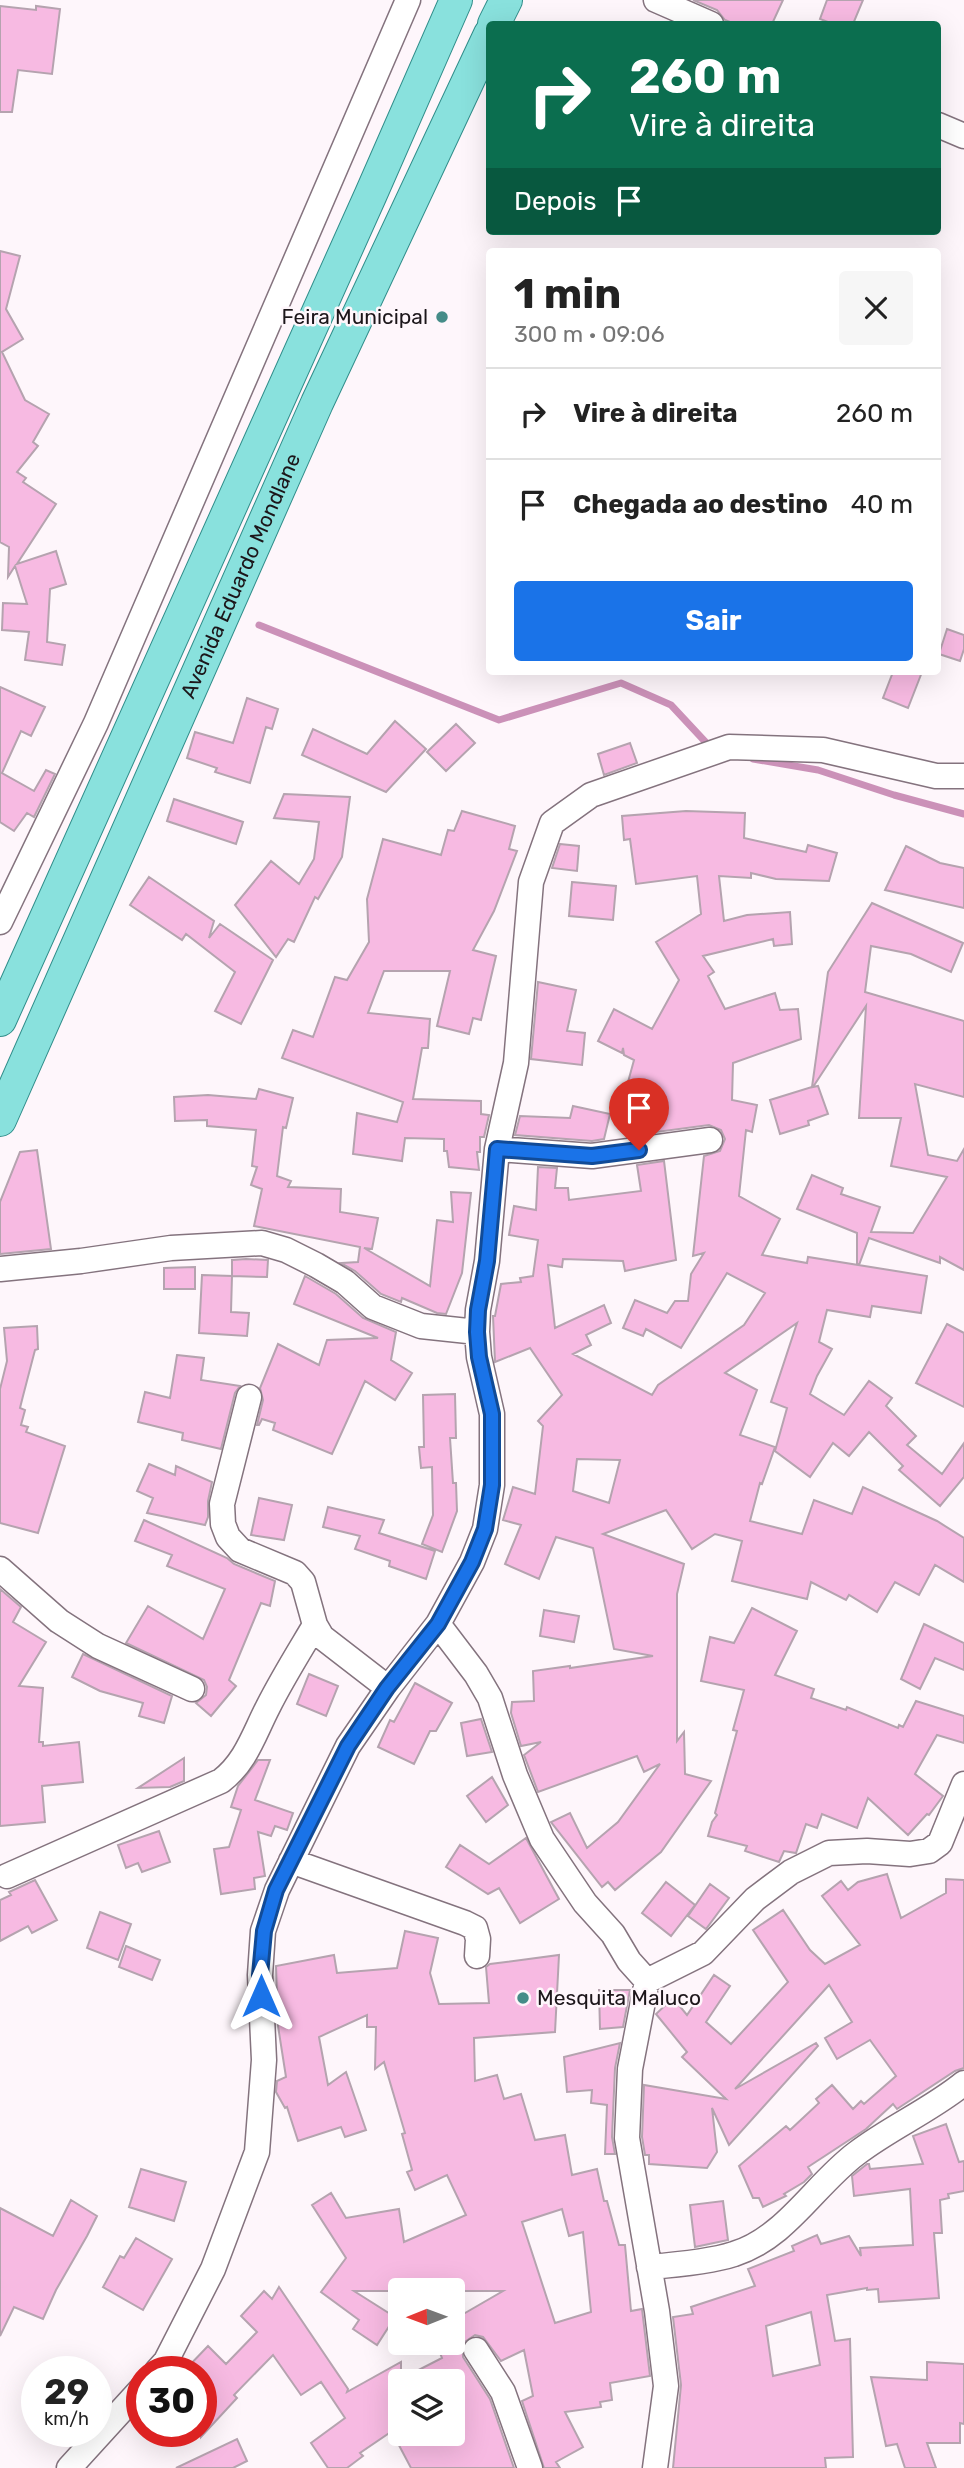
<!DOCTYPE html>
<html lang="pt">
<meta charset="utf-8">
<style>
body{margin:0;font-family:Rubik,sans-serif;background:#f6f6f6;color:#222;height:100vh;display:flex;flex-direction:column;font-size:26px;white-space:nowrap}
*{box-sizing:border-box;margin:0}
p{font-size:23px;color:#767676}
.icon{flex:none;width:38px;height:38px;fill:none;stroke:currentColor;stroke-width:2;stroke-linecap:round;stroke-linejoin:round}
.map{position:relative;flex:1;overflow:hidden}
.sheet{position:absolute;left:486px;top:248px;width:455px;height:427px;display:flex;flex-direction:column;background:#fff;border-radius:7px;box-shadow:0 7px 28px #0002}
.sheet>*{flex:none}
.hud{position:absolute;left:486px;top:21px;width:455px;height:214px;border-radius:7px;box-shadow:0 7px 28px #0002;background:#0b6e4f;color:#fff;overflow:hidden}
.needle{width:46px;rotate:269deg}
.controls{position:absolute;left:388px;top:2278px;display:grid;gap:14px}
.controls a{display:grid;place-items:center;width:77px;height:77px;border-radius:7px;background:#fff;box-shadow:0 7px 28px #0002;font-size:35px}
.speed{position:absolute;left:21px;top:2356px;display:flex;gap:14px;font-size:35px;font-weight:700;text-align:center}
.speed>*{display:grid;place-content:center;width:91px;height:91px;border-radius:50%;background:#fff;box-shadow:0 7px 28px #0002;line-height:1}
.speed small{font-size:18px;font-weight:400}
.speed .limit{border:10px solid #d22;background:#fff;color:#111}
.pin{position:absolute;display:grid;place-items:center;width:60px;height:60px;color:#fff;margin:-72px -30px;border-radius:50% 50% 50% 0;rotate:-45deg;box-shadow:0 0 7px #0007}
.pin .icon{rotate:45deg}
.me{position:absolute;width:77px;margin:-38px;rotate:0deg;stroke-linejoin:round;filter:drop-shadow(0 0 5px #0008)}
.turn{display:flex;align-items:center;gap:24px;height:147px;padding:0 28px;font-size:32px}
.turn .icon{width:91px;height:91px;stroke-width:2.5}
.turn b{display:block;font-size:49px;line-height:60px}
.then{display:flex;align-items:center;height:66px;padding:0 28px;background:#0003;gap:14px;font-size:26px}
.round{display:grid;place-items:center;flex:none;width:74px;height:74px;border-radius:7px;background:#f6f6f6}
.overview{display:flex;align-items:center;justify-content:space-between;height:119px;padding:0 28px}
h1{font-size:42px;font-weight:700;line-height:52px}
.cta{display:flex;gap:14px;margin-top:auto;padding:14px 28px}
.cta a{flex:1;height:80px;border-radius:7px;background:#1a73e8;color:#fff;font-size:28px;font-weight:700;line-height:80px;text-align:center}
ul{padding:0;list-style:none}
li{display:flex;align-items:center;gap:21px;height:91px;padding:0 28px;border-top:2px solid #e0e0e0}
li div{flex:1}
li b{display:block;font-size:26px}
li em{font-style:normal}
.map>svg:first-child{display:block}
.lines{fill:none;stroke-linecap:round;stroke-linejoin:round}
.stream{stroke:#cb91b8;stroke-width:7}
.building{fill:#f7bae2;stroke:#b5a3af;stroke-width:2;fill-rule:evenodd}
.minor-casing{stroke:#84737e;stroke-width:27}
.major-casing{stroke:#308d8a;stroke-width:34}
.minor{stroke:#fff;stroke-width:24}
.major{stroke:#89e1dd;stroke-width:32}
.route-casing{stroke:#114b97;stroke-width:18}
.route{stroke:#1a73e8;stroke-width:12}
.poi-dot{fill:#458c88;stroke:#fef6fb;stroke-width:2.5}
.labels{text-anchor:middle;stroke-width:5;stroke-linejoin:round;paint-order:stroke}
.poi-label{font-size:21px;fill:#1c161a;stroke:#fef6fb;text-anchor:end}
.street-label{font-size:21px;fill:#1c161a;stroke:#fef6fb}
</style>
<div class="map">
<svg width="964" height="2468" viewBox="0 0 964 2468">
<rect width="100%" height="100%" fill="#fef6fb"/>
<g class="lines">
<path class="stream" d="M259,625L499,720L621,683L671,705L712,749
M753,759L818,770L894,795L964,814"/>
</g>
<path class="building" d="M693,0H783L772,24H735L725,20L717,10Z
M827,0H863L853,24H833L820,19Z
M0,6L36,10V6L60,9L52,74L18,70L12,112H0Z
M0,251L20,256L6,309L23,339L2,352L25,400L49,414L33,442L38,446L17,472L26,478L23,482L56,504L17,564L56,551L66,584L50,589L47,642L65,645L62,665L25,660L29,632L2,630L3,603L27,604L15,566L8,577L9,547L0,542Z
M947,629L964,635V649L960,661L939,654Z
M893,672H922L908,708L883,698Z
M0,687L45,707L31,736L21,731L2,773L34,791L46,770L55,774L34,817L27,813L14,831L0,822Z
M247,698L278,709L272,729L266,727L250,783L215,772L217,768L187,758L195,732L233,743Z
M395,721L426,749L386,792L302,755L313,729L367,754Z
M456,724L475,743L446,771L427,752Z
M630,743L637,763L604,775L598,754Z
M284,794L350,797L342,857L318,899L315,897L294,942L288,939L276,957L235,905L271,861L299,884L314,859L319,822L274,818Z
M174,799L243,822L236,844L167,821Z
M462,811L515,826L509,849L517,851L494,911L473,950L496,956L481,1020L473,1018L469,1034L437,1026L450,971H384L368,1013L430,1019L428,1048H422L413,1099L481,1101V1114L489,1115L484,1137H480V1152H477L479,1170L449,1167L447,1151H444V1139L405,1138L402,1161L353,1154L357,1113L397,1122L403,1102L282,1058L293,1030L313,1037L335,977L347,980L369,942L367,899L383,839L441,855L448,830L454,831Z
M686,811L745,813L744,838L806,852L808,845L837,853L829,881L776,879L751,873V878L719,876L724,921L747,915L790,912L792,944L774,946L773,939L703,956L714,972L708,976L725,1009L775,993L780,1010L798,1009L801,1039L733,1063L732,1100L757,1105L752,1132L746,1130L739,1196L780,1219L762,1255L807,1263L808,1257L927,1276L921,1313L872,1306L870,1317L827,1310L819,1342L832,1349L817,1376L810,1394L844,1415L869,1381L892,1398L886,1406L916,1436L907,1445L942,1474L964,1443V1477L940,1506L899,1470L903,1466L869,1432L849,1456L833,1443L810,1477L775,1451L787,1408L771,1402L797,1323L725,1373L757,1390L740,1435L775,1447L762,1484L760,1483L750,1521L802,1534L814,1500L852,1514L863,1487L937,1521L964,1538V1582L935,1565L919,1595L895,1582L877,1612L849,1595L846,1600L811,1582L807,1599L732,1581L742,1541L715,1534L692,1549L666,1510L603,1534L684,1564L677,1594V1741L684,1732L685,1774L711,1781L661,1852L615,1890L608,1882L602,1887L551,1822L570,1813L587,1848L618,1822L660,1764L644,1772L637,1756L538,1792L524,1755L541,1742L521,1746L511,1713L512,1702L534,1701L533,1671L570,1666V1668L653,1656L614,1649L593,1548L556,1537L539,1579L505,1564L521,1525L503,1520L513,1487L535,1494L543,1426L538,1421L562,1395L530,1348L495,1362L493,1316H495L501,1284L521,1282L520,1278L533,1276L538,1240L509,1235L514,1206L536,1210L538,1167L557,1168L555,1188H568L569,1200L641,1191L637,1165L664,1161L676,1260L625,1271L623,1261L563,1259L562,1267L548,1265L555,1328L604,1305L611,1323L586,1335L591,1345L573,1354L652,1395L658,1385L744,1325L765,1293L727,1273L681,1348L646,1329L643,1336L623,1328L635,1300L667,1313L675,1301H688L691,1274L704,1253L693,1256L704,1156L720,1151L725,1139L721,1130L709,1125L634,1135L629,1096L631,1083L628,1082L634,1060L624,1055L623,1048L622,1053L598,1041L614,1009L652,1029L679,980L656,942L701,914L697,876L636,884L630,839L624,840L622,816ZM577,1459L620,1460L609,1503L573,1491Z
M560,844L579,846L577,871L552,868Z
M906,846L940,863L964,868V908L885,890Z
M149,877L214,921L209,938L220,924L273,960L241,1024L215,1011L235,972L186,934L182,940L130,905Z
M572,882L616,886L613,920L569,916Z
M872,903L963,943L951,972L911,954L871,946L865,992L964,1021V1097L915,1084L928,1155L957,1161L964,1149V1270L940,1257V1263L869,1238L859,1265L857,1264V1233L797,1209L812,1175L843,1188L841,1194L880,1207L871,1232L913,1233L947,1177L891,1166L901,1118H859L866,1006L813,1087L818,1086L828,1114L808,1121L809,1125L780,1134L770,1100L812,1087L828,972Z
M538,982L576,990L567,1031L585,1033L582,1065L531,1059Z
M259,1089L293,1098L286,1128L283,1127L277,1176L291,1181L288,1187L341,1189L340,1212L378,1218L372,1249L364,1248L430,1286L437,1220L453,1222L451,1192L471,1193L462,1273L446,1314L437,1313L402,1298L401,1302L381,1294L355,1271L341,1263L358,1262L360,1247L254,1226L262,1189L251,1185L257,1167L252,1166L256,1130L207,1126V1120L175,1121L174,1097L208,1095L256,1099Z
M573,1106L610,1114L604,1139L592,1141L515,1135L520,1116L570,1118Z
M37,1150L51,1249L0,1254V1202L20,1152Z
M246,1259L268,1260L267,1277L232,1276V1260Z
M195,1267V1289H164V1268Z
M202,1275L232,1276L231,1312L249,1313L247,1336L199,1333Z
M305,1276L336,1294L363,1318L396,1332L391,1360L412,1373L395,1400L365,1381L332,1454L273,1430L275,1423L262,1419L259,1425H257L263,1400L260,1388L278,1344L319,1365L327,1340L378,1338L294,1304Z
M947,1324L964,1333V1407L916,1383Z
M37,1326L38,1349L35,1350L23,1396L20,1408L25,1410L21,1425L28,1427L26,1432L65,1446L38,1533L0,1523V1389L7,1361L4,1328Z
M177,1355L204,1358L201,1380L240,1386L235,1393L221,1449L182,1440L183,1433L138,1422L145,1392L170,1398Z
M455,1394L456,1438H450L453,1483H456L457,1511L442,1552L422,1544L433,1515L432,1467L421,1468L419,1447H424L423,1395Z
M149,1464L175,1475L176,1466L212,1482L208,1501V1517L205,1525L147,1513L153,1498L137,1491Z
M259,1498L292,1505L284,1540L251,1535Z
M328,1507L384,1520L379,1533L435,1551L426,1579L389,1566L390,1561L355,1549L360,1536L323,1527Z
M144,1520L227,1558L234,1564L275,1581L270,1606L261,1603L229,1680L236,1686L211,1716L196,1703L206,1695L207,1687L204,1680L126,1643L148,1606L203,1639L225,1589L167,1566L172,1555L135,1541Z
M0,1589L21,1607L13,1622L46,1642L19,1686L43,1688L39,1742H43V1746L79,1742L83,1782L42,1786L45,1822L0,1826Z
M752,1608L797,1631L775,1675L814,1689L811,1698L846,1710L847,1707L898,1728L899,1725L903,1727L916,1701L964,1716V1743L937,1735L915,1774L943,1796L929,1815L927,1814L908,1835L868,1798L857,1828L822,1814L817,1828L806,1824L796,1853L784,1851L779,1862L745,1851L747,1846L708,1836L712,1822L717,1815L715,1813L737,1731L733,1730L744,1690L701,1681L710,1637L734,1643Z
M544,1610L579,1616L574,1642L540,1636Z
M924,1624L964,1643V1670L935,1658L920,1689L901,1679Z
M83,1654L172,1696L164,1723L139,1716L143,1703L100,1691L72,1677Z
M309,1674L338,1686L326,1716L297,1704Z
M415,1683L452,1703L436,1731H430L414,1764L378,1747L390,1720L394,1722Z
M481,1719L492,1752L467,1756L461,1723Z
M184,1758V1781L170,1787L138,1788Z
M258,1760H270L255,1800L293,1813L287,1830L275,1826L271,1836L258,1832L265,1876L254,1878L255,1889L221,1894L214,1849L229,1847L241,1810L231,1807L238,1786Z
M492,1777L508,1805L486,1822L467,1796Z
M159,1831L170,1862L142,1872L138,1863L126,1868L118,1845Z
M526,1838L559,1899L520,1923L499,1888L488,1894L446,1867L460,1845L489,1864Z
M887,1874L901,1918L946,1893V1879L964,1880V2068L955,2071L897,2109L893,2104L866,2129L808,2167L812,2174L804,2182L784,2194L786,2196L763,2207L759,2198H753L739,2166L786,2126L790,2130L819,2103L816,2099L832,2085L853,2109L861,2101L864,2104L896,2076L870,2040L837,2059L825,2038L852,2022L829,1985L735,2089L816,2043L818,2046L729,2145L712,2108L717,2152L707,2168L649,2164V2155H645L642,2137L644,2085L726,2099L682,2057L687,2052L656,2014L673,1998L687,2015L714,1975L730,1986L706,2022L731,2044L788,1982L753,1930L783,1910L810,1950L825,1964L860,1945L822,1896L841,1881L848,1890L858,1882Z
M35,1880L57,1920L32,1933L28,1926L0,1941V1900L11,1895L9,1892Z
M666,1882L695,1905L671,1936L642,1913Z
M710,1884L729,1898L706,1929L688,1916Z
M100,1912L131,1924L118,1960L87,1948Z
M405,1931L438,1938L430,1973L439,2004L489,2003L486,1967L490,1964L559,1955L555,2032L474,2038L475,2081L497,2075L504,2099L521,2094L535,2140L565,2135L572,2175L597,2169L604,2201H607L619,2245H625L631,2311L642,2309L650,2376L610,2383L612,2400L600,2402L601,2407L565,2412L583,2447L556,2462L560,2468H544L522,2401L533,2396L524,2350L501,2361L483,2337L475,2335L463,2343L453,2326V2320L503,2291H354L395,2317L377,2345L353,2329L359,2320L321,2292L346,2258L312,2205L331,2193L346,2218L399,2209L404,2242L466,2215L447,2175L415,2190L407,2172L412,2170L402,2134L405,2133L384,2062L375,2069L376,2027H367V2015L319,2037L328,2085L346,2072L366,2130L345,2137L341,2127L298,2141L287,2107L285,2108L276,2092L277,2081L286,2077L278,2026L276,1966L334,1955L337,1973L397,1968ZM562,2209L569,2236L583,2232L591,2312L555,2323L522,2222Z
M126,1946L160,1960L152,1980L119,1967Z
M599,1990H630L623,2027L600,2029Z
M620,2043L615,2068L612,2137L615,2154H605L607,2105L591,2103L592,2090L567,2092L564,2057Z
M946,2124L959,2162L964,2161V2191L948,2194L949,2198L940,2200L942,2233H934L939,2298L879,2302L878,2289L867,2290V2288L827,2295L835,2341L850,2339L853,2457L825,2458L826,2468H673L681,2385L673,2317L693,2314L691,2307L755,2286L748,2269L794,2251L792,2246L817,2235L821,2244L849,2236L861,2256L860,2248L913,2245L910,2189L854,2196L852,2176L867,2164H869L870,2169L923,2164L913,2136ZM811,2312L820,2365L773,2376L766,2326Z
M141,2169L186,2182L174,2221L129,2207Z
M71,2200L97,2216L87,2236L56,2290L43,2319L14,2307L0,2336V2208L53,2236Z
M723,2201L728,2240L695,2247L690,2205Z
M136,2238L172,2259L143,2310L103,2287L120,2256L124,2258Z
M279,2287L348,2389L347,2392L401,2362V2379L442,2358L440,2353L463,2343V2357L490,2399L514,2468H411L393,2434H453V2382H401V2425L360,2453L363,2456L347,2468H328L311,2443L345,2418L321,2382L301,2395L273,2355L234,2395L237,2398L201,2437V2371H184L208,2346L226,2364L257,2332L241,2316L264,2291L272,2299Z
M927,2362L964,2364V2424L960,2423V2443H927L936,2468H905L897,2444L886,2446L871,2377L927,2380Z
M237,2439L247,2461L233,2468H176Z"/>
<g class="lines">
<g class="minor-casing">
<path id="minor" d="M656,0L711,24
M938,125L964,136
M0,922L96,723L408,0
M497,1149L592,1156L710,1140
M0,1269L81,1261L171,1248L262,1243L286,1250L316,1265L345,1282L373,1307L421,1326L477,1332
M249,1397L222,1504L223,1524L228,1537L240,1550L295,1573L303,1582L315,1625L322,1637L388,1688
M0,1569L59,1621L98,1646L192,1689
M438,1624L476,1674L490,1698L515,1775L542,1839L585,1903L613,1934L629,1961L647,1981L630,2069L627,2138L657,2311L666,2386L655,2468
M291,1861L465,1923L475,1928L478,1939L477,1956
M7,1876L221,1781C246,1762 254,1734 268,1707C282,1679 299,1652 315,1625
M647,1981L703,1953L755,1899L791,1872L829,1853L867,1851L910,1854L929,1851L940,1843L964,1784
M649,2267C674,2265 710,2262 734,2254C786,2238 815,2184 857,2153C891,2127 931,2110 964,2083
M476,2350L503,2392L530,2468
M157,2371L166,2361L213,2269L257,2152L264,2060L260,1975L263,1931L277,1890L348,1746L388,1688L438,1624L472,1562L485,1529L492,1485V1414L479,1357L477,1332L478,1310L487,1261L497,1149L516,1063L531,882L552,823L591,795L729,747L823,750L936,776H964
M69,2468L142,2388"/>
</g>
<g class="major-casing">
<g id="major">
<path d="M494,24L506,0"/>
<path d="M0,1020L371,194L456,0"/>
<path id="s1" d="M0,1120L317,403L490,34"/>
</g>
</g>
<use href="#minor" class="minor"/>
<use href="#major" class="major"/>
</g>
<g class="lines">
<g class="route-casing">
<path id="route" d="M261,1996L260,1975L264,1931L276,1890L348,1746L387,1688L438,1624L472,1562L485,1529L492,1485V1414L479,1357L477,1332L478,1310L487,1261L497,1149L592,1156L639,1150"/>
</g>
<use href="#route" class="route"/>
</g>
<g class="poi-dot">
<circle cx="442" cy="317" r="7"/>
<circle cx="523" cy="1998" r="7"/>
</g>
<g class="labels">
<g class="poi-label">
<text x="428" y="324">Feira Municipal</text>
<text x="537" y="2005" text-anchor="start">Mesquita Maluco</text>
</g>
<g class="street-label">
<text dy="7" stroke="none"><textPath href="#s1" startOffset="595">Avenida Eduardo Mondlane</textPath></text>
</g>
</g>
</svg>
<div class="controls">
<a><svg class="needle" viewBox="-14 -14 28 28"><path d="M0-13l5 13h-10z" fill="#e53935"/><path d="M0 13l5-13h-10z" fill="#767676"/></svg></a>
<a><svg class="icon" aria-label="layers" viewBox="0 0 24 24"><path d="M12 4l9 5-9 5-9-5zM3 14l9 5 9-5"/></svg></a>
</div>
<div class="speed"><div>29<small>km/h</small></div><div class="limit">30</div></div>
<div class="pin" style="left:639px;top:1150px;background:#d93025"><svg class="icon" aria-label="arrive" viewBox="0 0 24 24"><path d="M6 21V4h12l-3 4 3 4H6"/></svg></div>
<svg class="me" style="left:261px;top:1996px" viewBox="-20 -20 40 40"><path d="M0-17L14 15 0 8-14 15z" fill="#1a73e8" stroke="#fff" stroke-width="4"/></svg>
<div class="hud">
<div class="turn"><svg class="icon" aria-label="right" viewBox="0 0 24 24"><path d="M7 20v-9h11M14 6l5 5-5 5"/></svg><div><b>260 m</b>Vire à direita</div></div>
<div class="then">Depois<svg class="icon" aria-label="arrive" viewBox="0 0 24 24"><path d="M6 21V4h12l-3 4 3 4H6"/></svg></div>
</div>
<section class="sheet">
<div class="overview"><div><h1>1 min</h1><p>300 m · 09:06</p></div><a class="round"><svg class="icon" aria-label="close" viewBox="0 0 24 24"><path d="M6 6l12 12M18 6L6 18"/></svg></a></div>
<ul>
<li><svg class="icon" aria-label="right" viewBox="0 0 24 24"><path d="M7 20v-9h11M14 6l5 5-5 5"/></svg><div><b>Vire à direita</b></div><em>260 m</em></li>
<li><svg class="icon" aria-label="arrive" viewBox="0 0 24 24"><path d="M6 21V4h12l-3 4 3 4H6"/></svg><div><b>Chegada ao destino</b></div><em>40 m</em></li>
</ul>
<div class="cta"><a>Sair</a></div>
</section>
</div>
